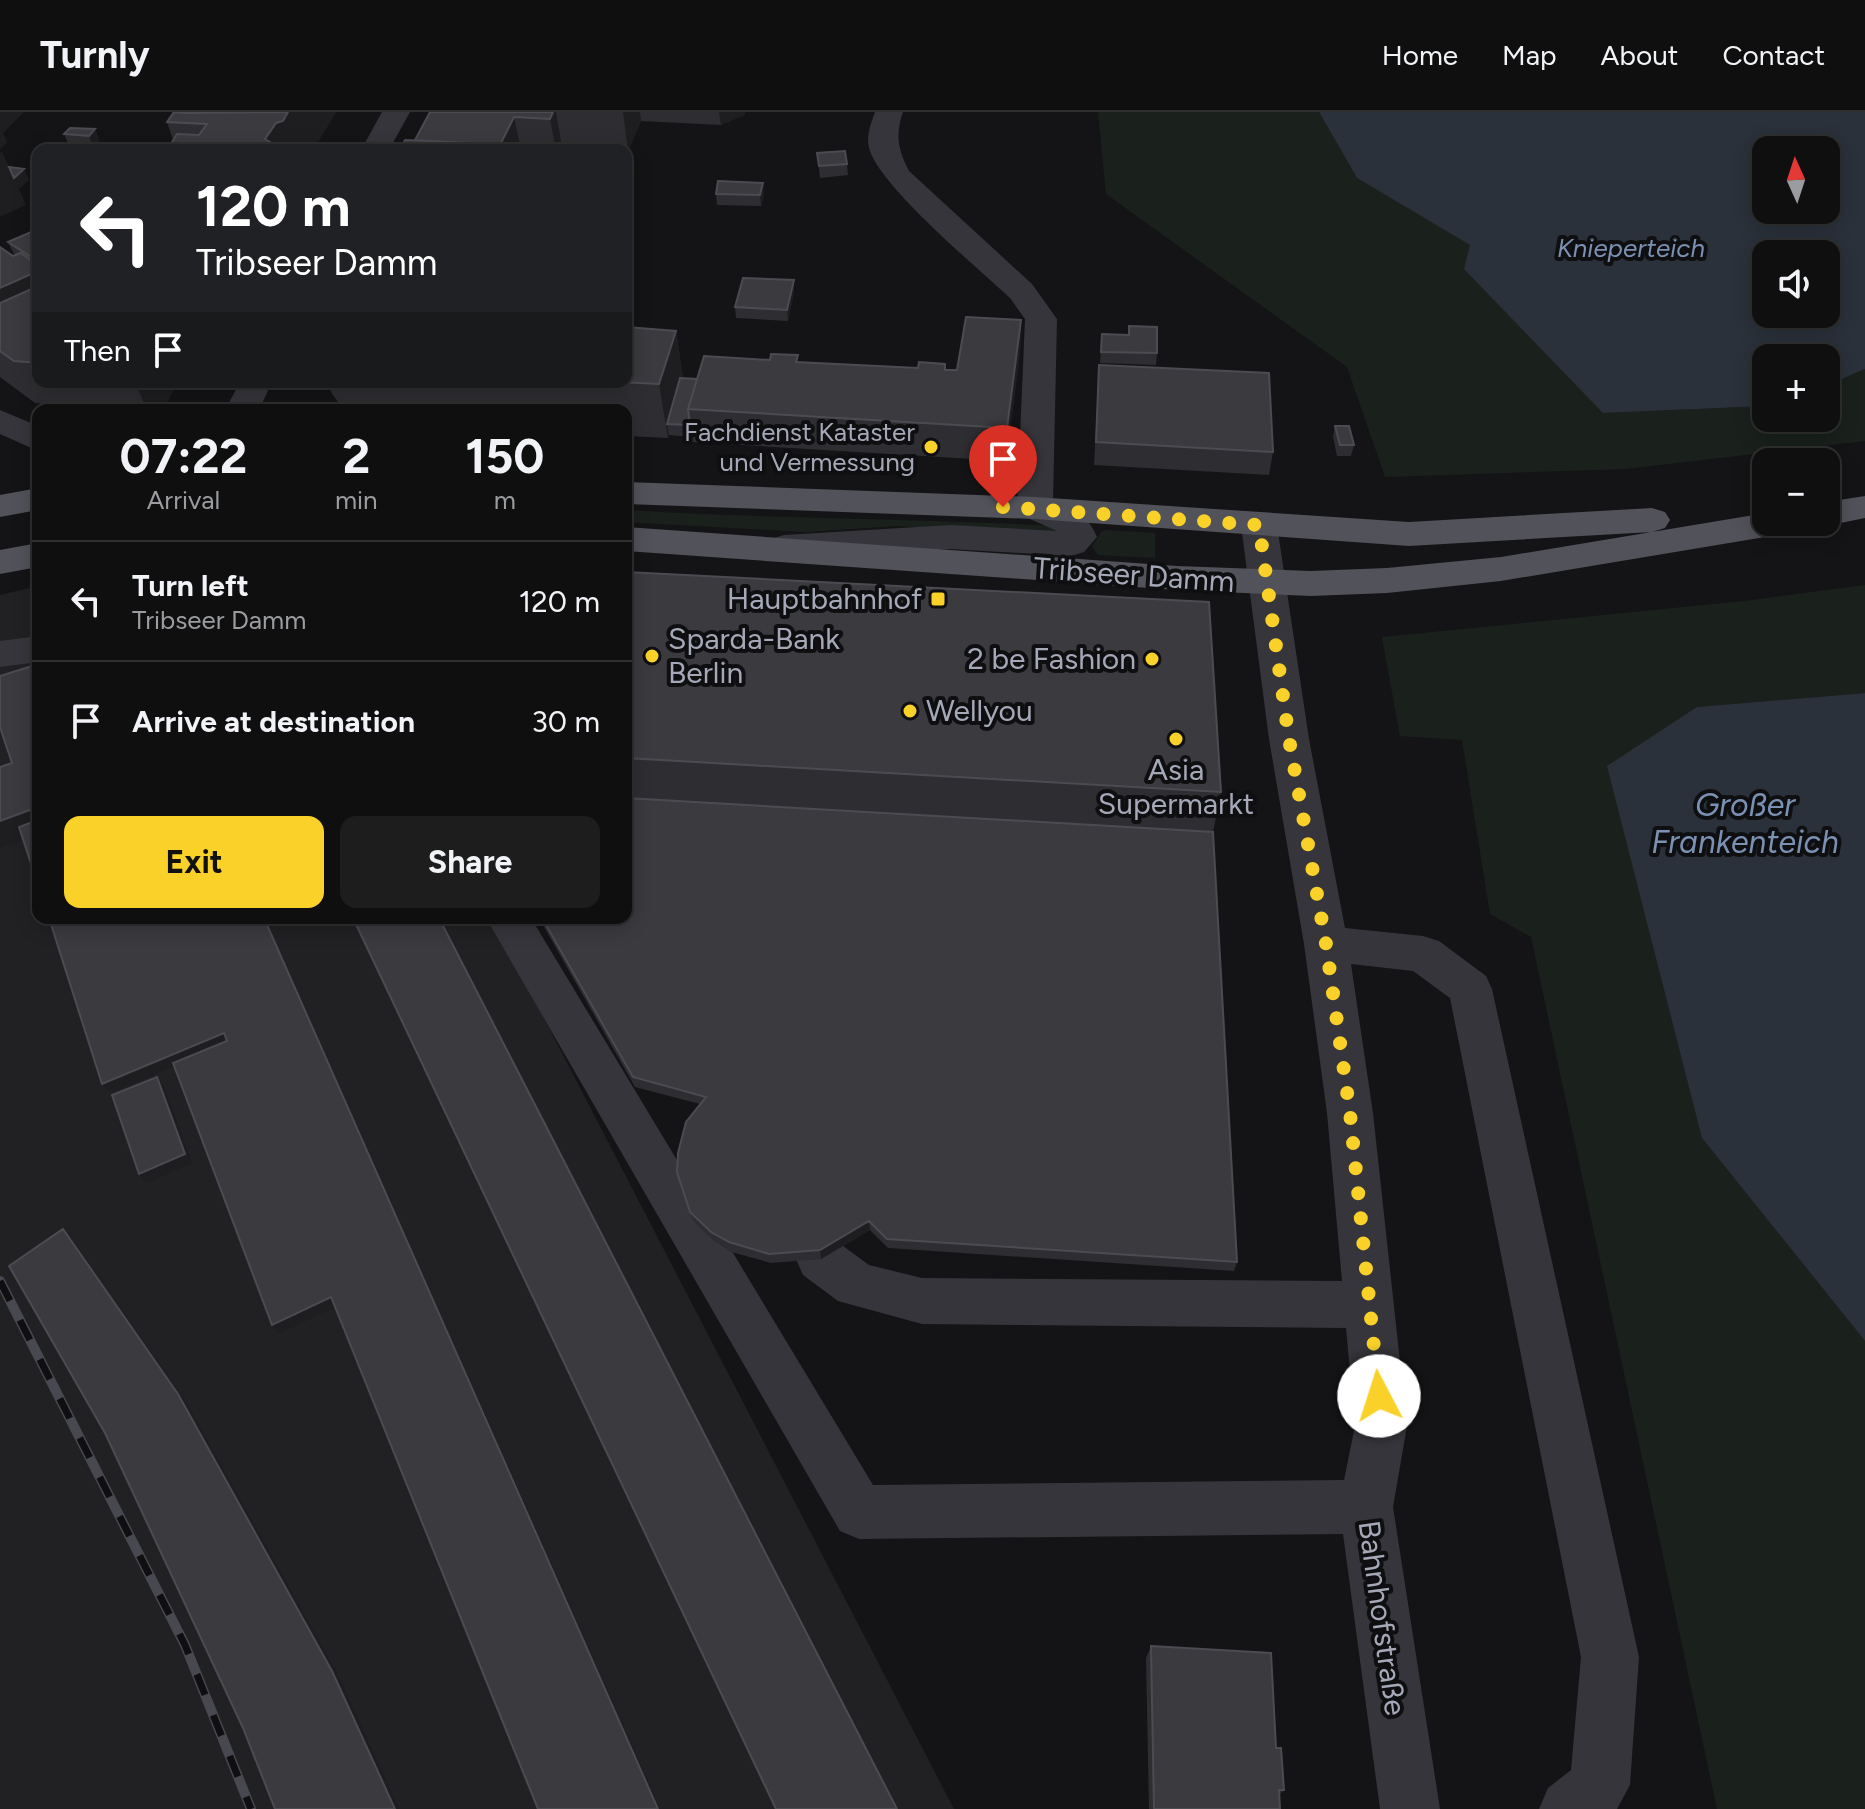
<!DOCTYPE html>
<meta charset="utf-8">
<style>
body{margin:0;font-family:Figtree,sans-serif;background:#1d1d1e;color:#f1f3f6;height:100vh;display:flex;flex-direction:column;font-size:30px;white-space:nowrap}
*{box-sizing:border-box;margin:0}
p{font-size:26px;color:#9b9c9f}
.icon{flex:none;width:44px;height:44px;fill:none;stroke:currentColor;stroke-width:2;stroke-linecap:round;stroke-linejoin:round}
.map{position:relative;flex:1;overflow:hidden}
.details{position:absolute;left:32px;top:292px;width:600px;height:520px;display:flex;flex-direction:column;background:#0f0f10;border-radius:16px;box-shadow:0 4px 20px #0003,0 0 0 2px #2f2f30}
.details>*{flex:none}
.top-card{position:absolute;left:32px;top:32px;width:600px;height:244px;border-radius:16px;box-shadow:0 4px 20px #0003,0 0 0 2px #2f2f30;background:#202124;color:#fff;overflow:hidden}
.needle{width:52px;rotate:357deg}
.tools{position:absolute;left:1752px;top:24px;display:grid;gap:16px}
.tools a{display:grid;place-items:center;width:88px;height:88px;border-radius:16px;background:#0f0f10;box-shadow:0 4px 20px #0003,0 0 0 2px #2f2f30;font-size:40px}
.pin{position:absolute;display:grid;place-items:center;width:68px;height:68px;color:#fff;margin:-82px -34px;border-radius:50% 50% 50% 0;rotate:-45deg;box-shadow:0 0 8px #0007}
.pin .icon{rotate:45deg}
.me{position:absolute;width:88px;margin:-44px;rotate:355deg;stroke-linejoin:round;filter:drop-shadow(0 0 6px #0008)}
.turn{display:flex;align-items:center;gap:28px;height:168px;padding:0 32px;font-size:36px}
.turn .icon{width:104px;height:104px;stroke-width:2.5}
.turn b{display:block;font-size:56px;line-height:68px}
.then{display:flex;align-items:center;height:76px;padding:0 32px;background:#0003;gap:16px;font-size:30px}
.eta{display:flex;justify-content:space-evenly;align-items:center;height:136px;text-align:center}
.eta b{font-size:48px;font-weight:700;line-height:56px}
.primary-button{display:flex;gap:16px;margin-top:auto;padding:16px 32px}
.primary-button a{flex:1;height:92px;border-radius:16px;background:#f9d129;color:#111;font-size:32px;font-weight:700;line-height:92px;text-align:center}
.primary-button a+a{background:#1d1d1e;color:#f1f3f6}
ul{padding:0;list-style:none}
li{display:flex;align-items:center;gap:24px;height:120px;padding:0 32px;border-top:2px solid #2f2f30}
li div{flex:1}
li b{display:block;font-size:30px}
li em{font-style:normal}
header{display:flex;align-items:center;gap:48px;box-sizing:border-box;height:112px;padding:0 40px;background:#0f0f10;border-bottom:2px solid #2f2f30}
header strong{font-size:38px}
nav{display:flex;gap:44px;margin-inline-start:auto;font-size:28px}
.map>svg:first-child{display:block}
.built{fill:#212023}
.green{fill:#1a211c}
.water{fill:#2a313a;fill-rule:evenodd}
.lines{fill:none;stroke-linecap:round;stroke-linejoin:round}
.minor{fill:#35353b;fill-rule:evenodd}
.major{fill:#51525a;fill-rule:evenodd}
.rail-casing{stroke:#484950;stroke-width:10}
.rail{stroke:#0f0f11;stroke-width:7;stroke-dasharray:22;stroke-linecap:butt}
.wall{fill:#2e2d31}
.shaded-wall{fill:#1e1e20}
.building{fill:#3b3a3f;stroke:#4b4c52;stroke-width:2}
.route{stroke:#f9d129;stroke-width:14;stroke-dasharray:0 25.2}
.poi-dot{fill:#f9d129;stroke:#0f0f11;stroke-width:3}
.labels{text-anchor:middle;stroke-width:8;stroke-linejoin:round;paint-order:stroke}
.far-water-label{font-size:26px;font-style:italic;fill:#7b91b4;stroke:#0f0f11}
.far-poi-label{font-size:26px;fill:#a5a8b7;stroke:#0f0f11;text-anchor:end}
.street-label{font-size:30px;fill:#a5a8b7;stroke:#0f0f11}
.poi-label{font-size:30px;fill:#a5a8b7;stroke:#0f0f11;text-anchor:end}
.water-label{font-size:32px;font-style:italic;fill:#7b91b4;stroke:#0f0f11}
</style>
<header>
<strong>Turnly</strong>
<nav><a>Home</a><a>Map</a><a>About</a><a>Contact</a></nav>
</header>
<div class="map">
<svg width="1865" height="1697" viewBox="0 0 1865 1697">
<rect width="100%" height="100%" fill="#141416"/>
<path class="built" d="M38,474V806H492L954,1697H0V483Z"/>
<path class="green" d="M1098,0H1319L1357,66L1471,133L1603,301L1766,294V306H1826V291H1831L1842,267L1865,257V329L1625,357L1385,365L1347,255L1106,82Z
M626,398C769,407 912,406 1055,414L1058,418L1056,423L896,414L806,420L626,410Z
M1106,418L1155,421V446L1098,443L1092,435L1101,420Z
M1865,473V581L1697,595L1702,1026L1865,1229V1697H1717L1531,825L1490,802L1462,628L1400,624L1382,525L1744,489Z"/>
<path class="water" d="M1319,0H1865V257L1842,267L1831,291H1826V246H1766V294L1603,301L1464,157L1470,133L1357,66ZM1766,38H1826V98H1766ZM1766,142H1826V202H1766Z
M1865,581V1229L1702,1026L1607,654L1697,595Z"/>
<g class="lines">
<path class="minor" d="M382,0H410L389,38H361Z
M875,0H903C895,24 898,37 909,59L1032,172L1057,207L1053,390C1074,397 1088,403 1097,425L1084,440L1071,444L951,437L784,447L771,443L766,435L771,427L784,423L951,413L1057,419L1023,404L1017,396L1025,207L1010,186C978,156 878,73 869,36C866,24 871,11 875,0Z
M240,270H272L259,298H225Z
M0,298L38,314V339L0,322Z
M1259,401L1272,405L1277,413L1309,627L1345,816L1423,824L1439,829L1486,864L1492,877L1639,1545L1630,1673L1617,1697H1539L1548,1676L1571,1658L1581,1545L1450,886L1413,859L1351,852L1373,1001L1407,1314L1393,1395L1440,1697H1380L1343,1422L859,1427L840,1419L486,806H531L873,1373L1344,1368L1355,1314L1346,1216L922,1212L838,1189L803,1163L796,1147L803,1131L821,1124L839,1131L869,1153L922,1166L1342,1169L1327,1001L1304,832L1269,627L1241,413L1246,405Z
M38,524V550L0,555V529Z"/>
<path class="major" d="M626,370L1035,385L1409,410L1652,396L1665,400L1670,408L1665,416L1652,420L1409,434L1035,407L626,392Z
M38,376V398L0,405V383Z
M1865,384V406L1826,414L1813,410H1826V390Z
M1766,401V410H1801L1796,418L1783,422L1501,469L1387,481L1311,484L1177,478L626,439V415L1177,454L1311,459L1387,456L1501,445Z
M38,431V455L0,462V438Z"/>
<g class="rail-casing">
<path id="rail" d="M0,1169L185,1533L251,1697"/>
</g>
<use href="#rail" class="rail"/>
</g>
<path class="wall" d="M184,0H336L313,38H167L173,28L167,10Z
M430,0H745L744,3L721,13L641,9L628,39L562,35L561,38H400L415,28Z
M95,17L99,29L93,36L69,34L64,22Z
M817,41L847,52L848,63L820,66Z
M716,82H764L761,94L717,93Z
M38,117V270H194L191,276L175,275L167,290L147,298L35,291L0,265V135L13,144H15L8,130Z
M794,180L788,209L736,206L735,195Z
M1021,208L1020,241L1006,349L692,330L691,325L669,323L668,326L626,324V298H357L340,293L331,280L328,270H626L676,219L683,266L697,267L770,248L798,243V250L957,258Z
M1129,214L1157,241L1156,253L1100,251L1102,222L1128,223Z
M1099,253L1273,340L1269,363L1094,353Z
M1335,314L1354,333L1351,344H1337L1333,325Z
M626,460L1221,680L1213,720L1237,1150L1234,1159L888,1136L870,1118L821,1147L771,1151L731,1140L714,1129L693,1109L677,1060L700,992L635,975L539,806H626Z
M1151,1534L1276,1636L1284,1678L1279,1683L1280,1697H1149L1146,1546Z"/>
<path class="shaded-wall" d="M0,0H24L3,21L7,30L0,37Z
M288,0H336L313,38H264L265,27L276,11Z
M553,0H556L562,35L561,38H556L550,7Z
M623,0H640L641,9L628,39Z
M719,0H745L744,3L721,13Z
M514,5L521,38H497Z
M95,17L99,29L93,36L89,24Z
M2,40L14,66L24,57L29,68L19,77L26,93L0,105V41Z
M763,71L764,82L761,94L760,83Z
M38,142V224L0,239V176L37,159L31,145Z
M794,168V180L788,209L787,198Z
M1021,208L1020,241L1006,349L1007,316Z
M676,219L684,273L667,312L669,323L668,326L659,272Z
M135,270H173L175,275L167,290L147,298Z
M38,695V722L0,736V709Z
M264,806H265L660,1697H658Z
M224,921L230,931L110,981L102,972Z
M157,965L164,974L192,1051L147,1071L139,1062Z
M869,1109L870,1118L821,1147L820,1138Z
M63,1117L71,1126L186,1290L339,1565L399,1697H395Z
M331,1185L337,1194L278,1222L272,1213Z"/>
<path class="building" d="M174,0L183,1L288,0L283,9L276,11L265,27L270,30L264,38H167L177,22L199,23L207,12L167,10Z
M430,0H553L550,7L514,5L500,33L415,28Z
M70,16L95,17L89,24L64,22Z
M405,28L516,33L514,38H400Z
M845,39L847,52L819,54L817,41Z
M9,55L24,57L14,66Z
M718,69L763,71L760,83L716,82Z
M38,117V141L31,145L8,130Z
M0,135L13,144L21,141L32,149L38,141V159L0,176Z
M743,166L794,168L787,198L735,195Z
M38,174V251L14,249L0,239V191Z
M966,205L1021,208L1007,316L688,297L704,244L770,248L771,242L798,243L796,250L918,256L919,250L945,252V258H957Z
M1129,214L1157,215V241L1101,240L1102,222L1129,223Z
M626,215L676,219L659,272L619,270H626Z
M1099,253L1269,261L1273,340L1096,330Z
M680,266L697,267L688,297L690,313L667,312Z
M1335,314H1349L1354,333H1340Z
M626,460L1209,490L1221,680L626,646Z
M38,552V695L0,709V655L12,651L0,615V564Z
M626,686L1213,720L1237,1150L887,1127L869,1109L820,1138L769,1142L729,1130L711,1120L690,1100L677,1060L678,1041L686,1010L706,985L633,965L542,806H626Z
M38,708V773L19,715Z
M49,806H264L658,1697H538L331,1185L272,1213L173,951L227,929L224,921L102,972Z
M353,806H439L897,1697H776Z
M157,965L185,1042L139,1062L112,983Z
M63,1117L178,1282L332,1559L395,1697H275L243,1616L105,1321L9,1154Z
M1151,1534L1271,1541L1276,1636H1281L1284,1678H1279L1280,1697H1154Z"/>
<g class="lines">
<path class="route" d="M1003,395L1259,413L1289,627L1326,832L1350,1001L1379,1284"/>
</g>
<g class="poi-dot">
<circle cx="931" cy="335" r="8"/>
<rect x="930" y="479" width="16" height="16" rx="4"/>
<circle cx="652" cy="544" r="8"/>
<circle cx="1152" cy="547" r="8"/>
<circle cx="910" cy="599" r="8"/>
<circle cx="1176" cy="627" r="8"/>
</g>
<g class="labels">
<g class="far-water-label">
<text x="1631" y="145">Knieperteich</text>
</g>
<g class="far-poi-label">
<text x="915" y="329">Fachdienst Kataster<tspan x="915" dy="30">und Vermessung</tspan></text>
</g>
<g class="street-label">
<text transform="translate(1134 463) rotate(4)" y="10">Tribseer Damm</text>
<text transform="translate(1382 1506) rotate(82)" y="10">Bahnhofstraße</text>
</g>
<g class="poi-label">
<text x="922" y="497">Hauptbahnhof</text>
<text x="668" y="537" text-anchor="start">Sparda-Bank<tspan x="668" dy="34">Berlin</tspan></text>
<text x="1136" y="557">2 be Fashion</text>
<text x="926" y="609" text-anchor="start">Wellyou</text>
<text x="1176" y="668" text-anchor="middle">Asia<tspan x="1176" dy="34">Supermarkt</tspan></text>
</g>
<g class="water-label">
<text x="1745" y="704">Großer<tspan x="1745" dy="37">Frankenteich</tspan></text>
</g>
</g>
</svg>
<div class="tools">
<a><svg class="needle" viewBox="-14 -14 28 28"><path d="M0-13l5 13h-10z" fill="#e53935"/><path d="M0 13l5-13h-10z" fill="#9b9c9f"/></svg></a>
<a><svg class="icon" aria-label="sound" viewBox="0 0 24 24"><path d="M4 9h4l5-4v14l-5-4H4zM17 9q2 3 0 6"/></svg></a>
<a>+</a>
<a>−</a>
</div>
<div class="pin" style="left:1003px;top:395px;background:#d93025"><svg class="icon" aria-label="arrive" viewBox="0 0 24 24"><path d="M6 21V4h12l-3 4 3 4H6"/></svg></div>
<svg class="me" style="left:1379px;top:1284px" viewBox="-20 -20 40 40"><circle r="19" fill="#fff"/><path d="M0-13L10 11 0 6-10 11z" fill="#f9d129"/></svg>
<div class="top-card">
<div class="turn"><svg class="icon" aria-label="left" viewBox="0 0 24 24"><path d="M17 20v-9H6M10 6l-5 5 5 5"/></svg><div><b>120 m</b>Tribseer Damm</div></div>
<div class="then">Then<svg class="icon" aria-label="arrive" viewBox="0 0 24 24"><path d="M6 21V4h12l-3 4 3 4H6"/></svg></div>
</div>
<section class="details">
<div class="eta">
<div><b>07:22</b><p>Arrival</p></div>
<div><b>2</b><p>min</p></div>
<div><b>150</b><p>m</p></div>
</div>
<ul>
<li><svg class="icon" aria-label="left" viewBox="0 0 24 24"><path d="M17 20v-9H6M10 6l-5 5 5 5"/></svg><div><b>Turn left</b><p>Tribseer Damm</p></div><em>120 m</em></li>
<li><svg class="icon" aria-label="arrive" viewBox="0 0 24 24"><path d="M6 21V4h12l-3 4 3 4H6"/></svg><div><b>Arrive at destination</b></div><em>30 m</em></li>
</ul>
<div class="primary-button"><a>Exit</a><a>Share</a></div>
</section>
</div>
